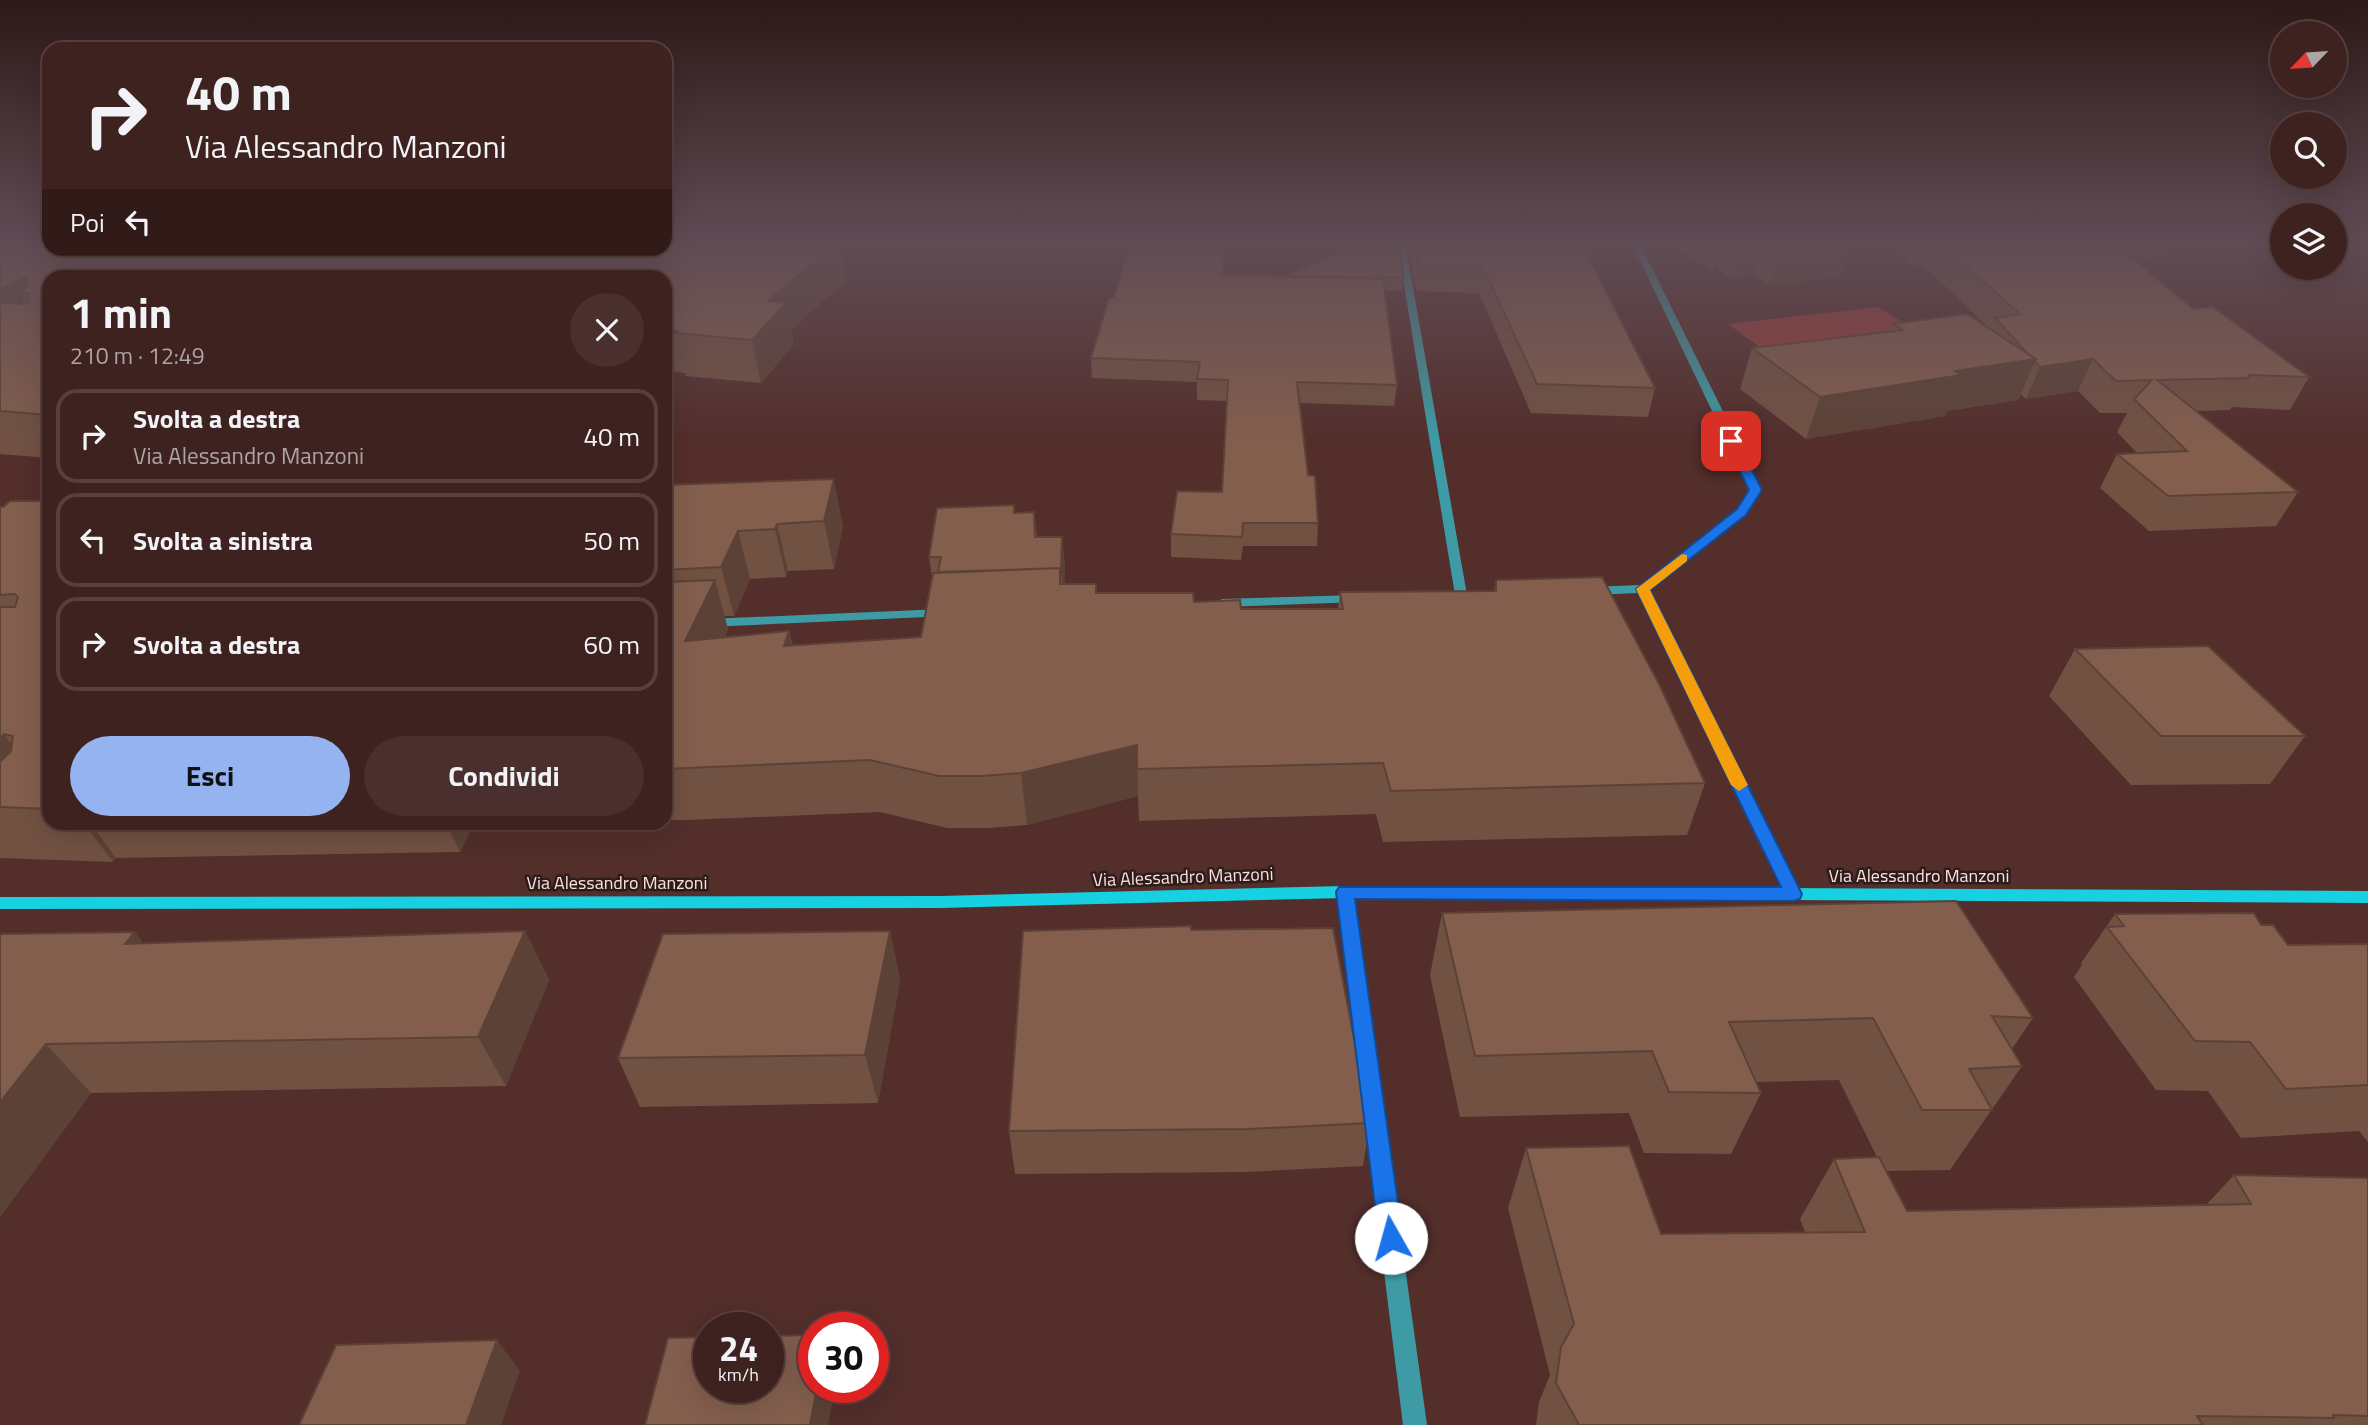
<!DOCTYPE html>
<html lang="it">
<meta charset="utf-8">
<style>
body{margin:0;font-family:"Titillium Web",sans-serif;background:#492f2d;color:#f1f3f6;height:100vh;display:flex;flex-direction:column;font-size:26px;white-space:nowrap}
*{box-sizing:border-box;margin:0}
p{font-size:23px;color:#ada4a5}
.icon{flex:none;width:38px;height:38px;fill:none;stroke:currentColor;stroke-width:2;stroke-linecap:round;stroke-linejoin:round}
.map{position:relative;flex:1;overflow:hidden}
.panel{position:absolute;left:42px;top:270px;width:630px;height:560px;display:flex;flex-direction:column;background:#3e2220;border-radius:21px;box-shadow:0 7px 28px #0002,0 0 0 2px #573f3e}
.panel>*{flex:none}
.top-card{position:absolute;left:42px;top:42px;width:630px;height:214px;border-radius:21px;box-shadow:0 7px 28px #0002,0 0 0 2px #573f3e;background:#3e2220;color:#f1f3f6;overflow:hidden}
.needle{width:46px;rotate:245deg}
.buttons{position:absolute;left:2270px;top:21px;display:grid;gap:14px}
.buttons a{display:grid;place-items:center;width:77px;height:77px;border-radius:50%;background:#3e2220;box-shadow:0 7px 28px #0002,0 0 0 2px #573f3e;font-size:35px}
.speed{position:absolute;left:693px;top:1312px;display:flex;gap:14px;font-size:35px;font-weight:700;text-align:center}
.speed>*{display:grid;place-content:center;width:91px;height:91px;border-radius:50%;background:#3e2220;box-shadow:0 7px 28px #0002,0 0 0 2px #573f3e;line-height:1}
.speed small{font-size:18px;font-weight:400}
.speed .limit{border:10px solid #d22;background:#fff;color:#111}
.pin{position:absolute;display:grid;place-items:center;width:60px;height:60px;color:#fff;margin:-30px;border-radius:14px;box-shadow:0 4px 10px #0006}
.me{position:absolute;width:77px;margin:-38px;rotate:353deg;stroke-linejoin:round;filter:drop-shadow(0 0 5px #0008)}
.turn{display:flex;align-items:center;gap:24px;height:147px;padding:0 28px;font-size:32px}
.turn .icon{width:91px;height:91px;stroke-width:2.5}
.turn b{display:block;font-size:49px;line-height:60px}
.then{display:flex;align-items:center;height:66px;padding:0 28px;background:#0003;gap:14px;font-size:26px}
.round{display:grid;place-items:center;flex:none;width:74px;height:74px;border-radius:37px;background:#492f2d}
.head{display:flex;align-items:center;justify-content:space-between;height:119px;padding:0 28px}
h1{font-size:42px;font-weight:700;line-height:52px}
.primary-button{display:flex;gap:14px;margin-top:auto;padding:14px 28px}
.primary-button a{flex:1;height:80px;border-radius:42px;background:#95b2f1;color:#111;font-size:28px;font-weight:700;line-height:80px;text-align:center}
.primary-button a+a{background:#492f2d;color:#f1f3f6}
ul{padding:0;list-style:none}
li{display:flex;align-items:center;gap:21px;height:94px;margin:0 14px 10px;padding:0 14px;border:4px solid #573f3e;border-radius:21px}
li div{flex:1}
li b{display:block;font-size:26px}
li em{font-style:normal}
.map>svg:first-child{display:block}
.green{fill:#9a3b37}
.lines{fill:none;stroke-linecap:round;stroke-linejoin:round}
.street{fill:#3e9ba5;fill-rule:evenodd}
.secondary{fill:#16d1e2;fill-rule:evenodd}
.wall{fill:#715142}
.shaded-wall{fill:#5c4236}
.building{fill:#835e4d;stroke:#5c4236;stroke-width:2}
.route{fill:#1a73e8;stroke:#114b97;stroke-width:2}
.slow{fill:#f59e0b}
.labels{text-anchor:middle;stroke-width:5;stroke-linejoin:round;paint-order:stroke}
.street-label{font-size:18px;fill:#fae1de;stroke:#2d1c1a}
</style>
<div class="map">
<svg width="2368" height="1425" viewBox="0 0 2368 1425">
<rect width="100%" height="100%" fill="#532e2b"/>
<path class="green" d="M1878,307L1940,345L1783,364L1728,324Z"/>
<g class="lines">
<path class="street" d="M1397,242H1405L1467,595L1461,599L1455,595Z
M1631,242H1639L1762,490L1746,514L1650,590L1801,894L1799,898L1793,900L1787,898L1785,894L1639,593L1590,595L1584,591L1590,587L1640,585L1738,510L1750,490Z
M1356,595L1360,596L1362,599L1360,602L1222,607L1216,603L1222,599Z
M943,609L949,613L948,616L708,627L702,623L708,619Z
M1345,886L1351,888L1353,892L1427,1425H1403L1337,892L1339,888Z"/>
<path class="secondary" d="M1345,886L2368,891V903L1345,898L940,908L0,909V897L940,896Z"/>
</g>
<path class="wall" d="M0,242L846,280L791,330L794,344L761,383L686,376L685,373L665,371V276H49V458L0,454Z
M1347,242H1398L1404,278L1402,291H1385L1397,385L1394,406L1300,403L1308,475L1318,523L1317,546H1243L1241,560L1171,557V534L1222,492L1227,401L1197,400V382L1092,378L1091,358L1114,298L1223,275L1284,276L1347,249Z
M1408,242H1581L1655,388L1648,417L1531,413L1479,293L1416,291Z
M1669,242H1837L1849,250L1841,276L1770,285L1754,275L1731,278L1717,270L1712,271Z
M1890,242H2172L2165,256L2131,258L2194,309L2309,377L2290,410L2232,407L2230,410L2196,411L2298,492L2276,526L2149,531L2100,488L2117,454L2137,453L2117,432L2127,413H2100L2078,391L2026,399L2021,394L2018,400L1947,411L1945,416L1806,439L1740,389L1752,348L1890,332L1893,324L1990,329L1923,265L1911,267Z
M665,485L843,526L834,569L788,571L786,577L750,579L734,616H724L728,629L725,637L789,631L793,646L921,637L932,577L929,557L1014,505L1015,513L1034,512L1037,537H1062L1065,568L1064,584L1096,593L1194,602L1241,609H1338L1340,592L1494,591L1496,580L1705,783L1687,835L1383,842L1376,814L1139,821L1138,796L1027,825L989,828H947L880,812L688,820H665Z
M49,501V822H475L460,852L116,858L113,862L0,858V507Z
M2075,649L2305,736L2270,784L2131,785L2049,696Z
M1442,913L2033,1018L2012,1049L2022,1066L1950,1170L1886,1171L1907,1211L2206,1205L2234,1175L2368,1178V1425H1536L1539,1402L1550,1375L1508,1208L1526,1148L1661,1234L1805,1232L1800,1219L1834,1159L1877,1157L1839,1080L1756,1082L1761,1093L1731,1154L1644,1153L1629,1113L1460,1117L1430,975Z
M2115,914L2261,925L2288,945L2368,944V1142L2359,1131L2241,1138L2208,1091L2156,1090L2074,977L2082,965L2081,963Z
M1191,930L1370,1123L1363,1166L1245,1172L1015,1174L1009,1131Z
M525,931L549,980L506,1086L91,1093L0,1217V934L135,932L143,943Z
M890,931L900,980L878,1103L640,1107L618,1058Z"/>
<path class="shaded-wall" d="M838,242H840L846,280L791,330L794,344L761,383L752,340L768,301Z
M1920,242H1932L1923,265L1911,267Z
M1724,245L1717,270L1712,271L1718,246Z
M1761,250L1754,275L1731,278L1738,253Z
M1849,250L1841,276L1770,285L1777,259Z
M26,277L49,316L27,293L19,292L37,323L20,331L0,297V289Z
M2036,359L2018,400L1947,411L1945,416L1806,439L1820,397L1955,371Z
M2093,359L2078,391L2026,399L2040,367Z
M834,479L843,526L834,569L824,521Z
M777,524L788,571L786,577L775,529Z
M738,531L750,579L734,616L721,567Z
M1062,537L1065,568L1064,604L1061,572Z
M715,580L728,629L701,691L685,641Z
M789,631L801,681L784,646Z
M4,734L43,785L0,807V738Z
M1137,745L1138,796L1027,825L1021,773Z
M83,822H90L116,858L113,862Z
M445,822H475L460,852Z
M525,931L549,980L506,1086L478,1037Z
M890,931L900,980L878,1103L865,1055Z
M135,932L173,982L125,944Z
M46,1044L91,1093L0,1217V1102Z
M497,1340L520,1371L501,1425H466Z
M817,1388H835L828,1425H810Z"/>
<path class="building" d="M0,242H49V248H665V242H838L768,301L786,303L752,340L675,333L677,331L665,330V276H49V415L0,411V302L25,304L28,301L27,293L19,292L28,287L26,277L0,289Z
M1130,242H1223V275L1383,279L1397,385L1297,382L1308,475L1315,476L1318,523H1243L1242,537L1171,534L1177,491L1222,492L1228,380L1197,379L1200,362L1091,358L1109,298H1114Z
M1348,242H1398L1404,278L1284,276L1348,249Z
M1415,242H1581L1655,388L1537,384L1483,267L1419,266Z
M1713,242H1837L1849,250L1777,259L1761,250L1738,253L1724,245L1718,246Z
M1940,242H2112L2194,309L2213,307L2309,377L2249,375L2248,378L2157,380L2298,492L2168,496L2117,454L2187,451L2134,399L2152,380L2116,381L2093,359L2040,367L2035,362L2036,359L2028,354L1995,318L2020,314Z
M1967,314L2036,359L1955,371L1961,375L1820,397L1752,348L1903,330L1893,324Z
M834,479L824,521L777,524L775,529L738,531L721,567L665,570V485Z
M10,501H49V809L0,807V762L11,751L13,736L4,734L0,738V607H15L18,597L15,594L0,595V507H3Z
M1014,505V513L1034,512L1035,537H1062L1061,572H1060V568L938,572L941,557H929L937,508Z
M1060,568V584H1096V593H1193L1194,602L1240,600L1241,609H1343L1340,592L1496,591V580L1602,577L1660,686L1705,783L1391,791L1383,763L1137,769V745L1021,773L982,776H939L870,760L665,769V582L715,580L685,641L789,631L784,646L921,637L933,573Z
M2208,646L2305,736H2161L2075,649Z
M1956,901L2033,1018L1992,1016L2022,1066L1969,1069L1992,1110H1922L1873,1018L1729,1022L1761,1093L1669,1092L1652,1051L1475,1056L1442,913Z
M2254,913L2261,925H2273L2288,945L2368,944V1085L2286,1089L2250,1042L2195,1041L2107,927L2124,926L2115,914Z
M1191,926V930L1333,928L1370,1123L1248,1129L1009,1131L1023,931Z
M525,931L478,1037L46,1044L0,1102V934L135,932L125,944Z
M890,931L865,1055L618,1058L663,934Z
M1629,1146L1661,1234L1865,1232L1834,1159L1879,1157L1907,1211L2251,1204L2234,1175L2368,1178V1416L2333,1415L2334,1418L2197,1416L2203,1425H1579L1556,1383L1561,1347L1574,1324L1526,1148Z
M814,1335V1388H817L810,1425H645L668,1338L709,1337V1388H768V1336Z
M497,1340L466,1425H299L336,1345Z"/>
<linearGradient id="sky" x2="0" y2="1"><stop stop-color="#2e1918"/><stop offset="0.55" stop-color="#604c55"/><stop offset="1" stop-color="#604c55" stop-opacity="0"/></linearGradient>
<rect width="2368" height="442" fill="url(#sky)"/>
<path class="route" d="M1731,437L1737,441L1762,490L1746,515L1650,590L1802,894L1800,899L1793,901L1355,899L1403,1238L1399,1246L1391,1249L1383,1246L1379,1238L1336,892L1339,887H1781L1636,589L1737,509L1749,490L1725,441Z"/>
<path class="slow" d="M1682,554L1687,555V561L1650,590L1748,785L1739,791L1731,785L1636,589Z"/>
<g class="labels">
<g class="street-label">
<text x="1919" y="882">Via Alessandro Manzoni</text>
<text transform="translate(1183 877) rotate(-2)" y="6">Via Alessandro Manzoni</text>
<text x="617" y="889">Via Alessandro Manzoni</text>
</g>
</g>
</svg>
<div class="buttons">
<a><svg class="needle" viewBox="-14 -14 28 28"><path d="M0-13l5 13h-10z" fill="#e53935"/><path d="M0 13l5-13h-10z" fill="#ada4a5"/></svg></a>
<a><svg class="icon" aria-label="search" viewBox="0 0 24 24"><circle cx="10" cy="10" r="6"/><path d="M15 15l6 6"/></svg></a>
<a><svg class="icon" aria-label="layers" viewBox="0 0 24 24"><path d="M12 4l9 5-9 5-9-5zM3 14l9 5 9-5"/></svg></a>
</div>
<div class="speed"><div>24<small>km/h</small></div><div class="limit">30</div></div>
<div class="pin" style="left:1731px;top:441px;background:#d93025"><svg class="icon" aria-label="arrive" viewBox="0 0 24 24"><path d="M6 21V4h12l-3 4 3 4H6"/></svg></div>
<svg class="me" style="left:1391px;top:1238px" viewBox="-20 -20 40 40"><circle r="19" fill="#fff"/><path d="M0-13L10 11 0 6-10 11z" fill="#1a73e8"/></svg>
<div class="top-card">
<div class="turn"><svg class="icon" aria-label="right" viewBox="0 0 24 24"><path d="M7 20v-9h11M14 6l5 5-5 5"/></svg><div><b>40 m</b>Via Alessandro Manzoni</div></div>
<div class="then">Poi<svg class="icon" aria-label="left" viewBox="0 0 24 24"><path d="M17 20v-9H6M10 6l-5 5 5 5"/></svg></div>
</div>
<section class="panel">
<div class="head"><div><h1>1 min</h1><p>210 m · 12:49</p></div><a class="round"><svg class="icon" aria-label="close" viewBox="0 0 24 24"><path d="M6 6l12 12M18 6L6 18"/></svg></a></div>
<ul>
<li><svg class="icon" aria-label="right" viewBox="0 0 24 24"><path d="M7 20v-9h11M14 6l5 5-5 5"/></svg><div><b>Svolta a destra</b><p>Via Alessandro Manzoni</p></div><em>40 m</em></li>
<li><svg class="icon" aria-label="left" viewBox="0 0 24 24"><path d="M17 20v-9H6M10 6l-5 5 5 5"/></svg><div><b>Svolta a sinistra</b></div><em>50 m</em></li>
<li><svg class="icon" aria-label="right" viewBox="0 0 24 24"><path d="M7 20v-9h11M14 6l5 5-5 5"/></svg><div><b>Svolta a destra</b></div><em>60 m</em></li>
</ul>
<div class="primary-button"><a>Esci</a><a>Condividi</a></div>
</section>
</div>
